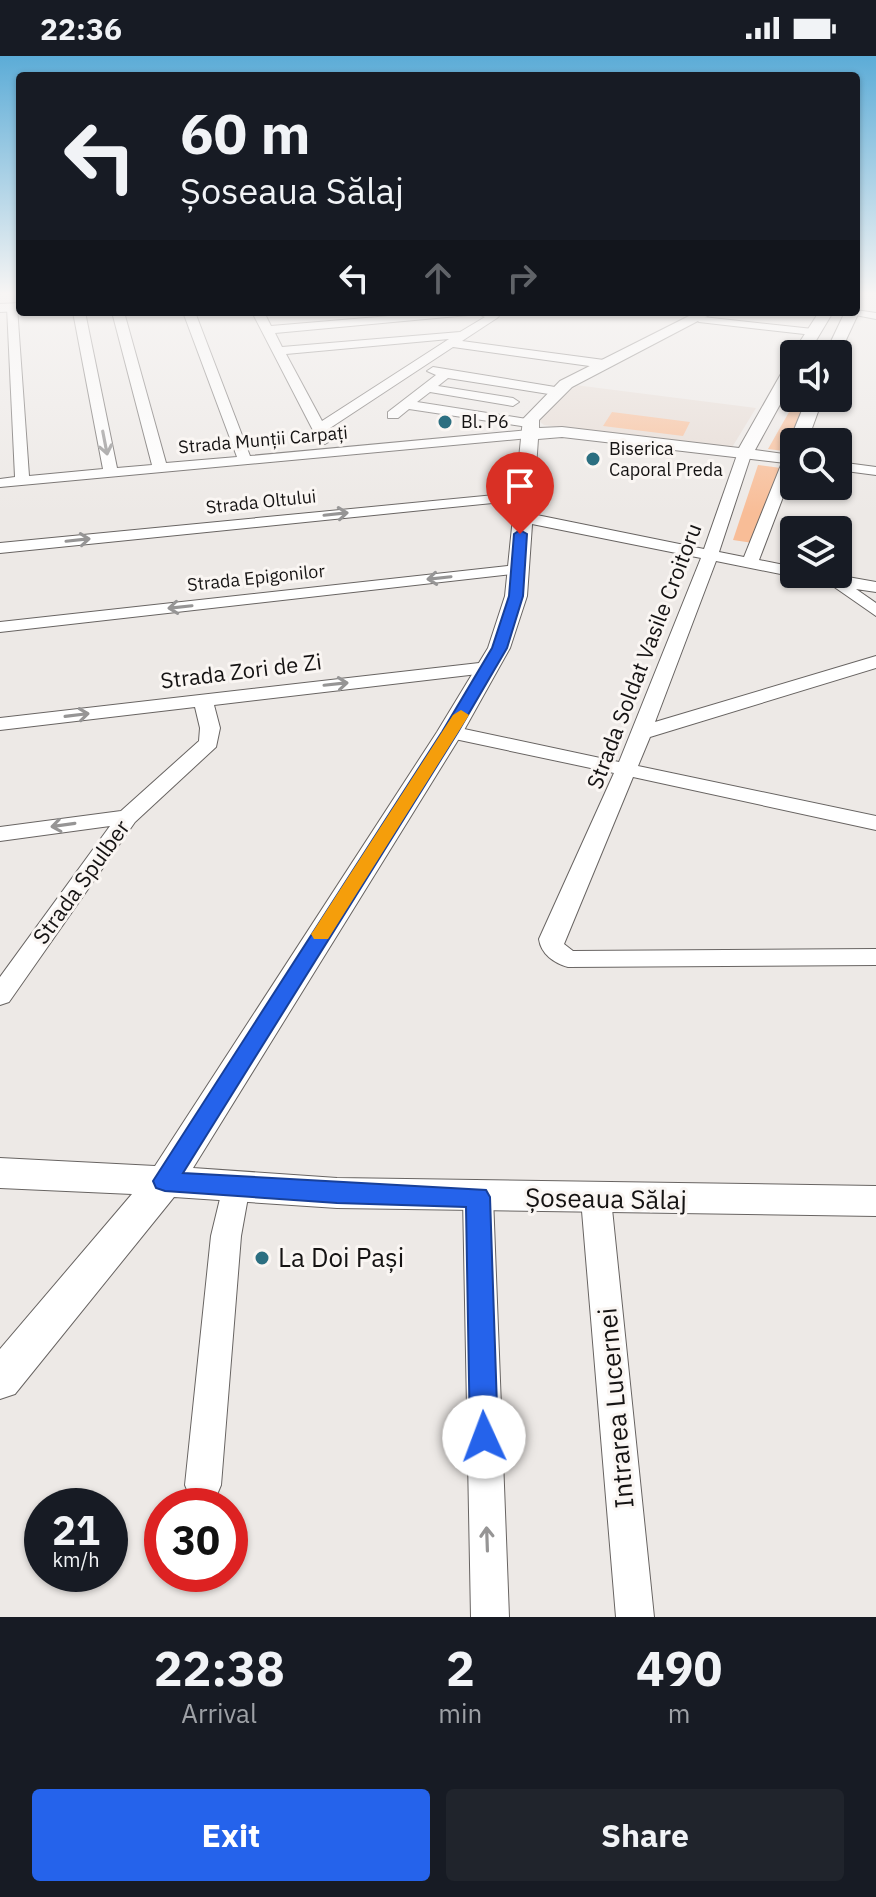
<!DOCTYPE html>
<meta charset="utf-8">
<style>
body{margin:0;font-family:"IBM Plex Sans",sans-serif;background:#20242c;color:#f1f3f6;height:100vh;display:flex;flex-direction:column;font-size:30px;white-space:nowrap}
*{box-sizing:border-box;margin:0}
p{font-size:26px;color:#9ea1a6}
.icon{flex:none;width:44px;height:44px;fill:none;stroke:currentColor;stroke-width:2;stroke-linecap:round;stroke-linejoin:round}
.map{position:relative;height:1561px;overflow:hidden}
.drawer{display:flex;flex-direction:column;background:#171b24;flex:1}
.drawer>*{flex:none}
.hud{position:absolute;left:16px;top:16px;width:844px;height:244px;border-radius:8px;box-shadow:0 2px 6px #0004;background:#171b24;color:#f1f3f6;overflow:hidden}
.controls{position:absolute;left:780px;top:284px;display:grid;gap:16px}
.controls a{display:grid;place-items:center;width:72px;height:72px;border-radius:8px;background:#171b24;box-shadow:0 2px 6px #0004;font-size:40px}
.speed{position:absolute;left:24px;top:1432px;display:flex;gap:16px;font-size:40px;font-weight:700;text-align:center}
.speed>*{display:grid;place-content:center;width:104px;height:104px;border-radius:50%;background:#171b24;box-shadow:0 2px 6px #0004;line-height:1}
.speed small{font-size:20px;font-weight:400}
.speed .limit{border:12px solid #d22;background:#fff;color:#111}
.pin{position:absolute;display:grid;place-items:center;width:68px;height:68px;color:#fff;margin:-82px -34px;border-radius:50% 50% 50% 0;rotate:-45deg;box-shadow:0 0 8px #0007}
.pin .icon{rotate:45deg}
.me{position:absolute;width:88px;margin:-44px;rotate:358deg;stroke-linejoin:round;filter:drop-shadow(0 0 6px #0008)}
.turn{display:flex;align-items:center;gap:28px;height:168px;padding:0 32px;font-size:36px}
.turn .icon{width:104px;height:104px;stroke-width:2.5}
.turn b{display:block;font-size:56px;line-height:68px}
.lanes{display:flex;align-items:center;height:76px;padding:0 32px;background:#0003;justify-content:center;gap:40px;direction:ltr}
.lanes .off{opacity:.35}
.eta{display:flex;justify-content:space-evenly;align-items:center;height:136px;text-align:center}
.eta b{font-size:48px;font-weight:700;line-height:56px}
.button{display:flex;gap:16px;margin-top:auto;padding:16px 32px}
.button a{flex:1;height:92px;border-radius:8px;background:#2563eb;color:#fff;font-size:32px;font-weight:700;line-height:92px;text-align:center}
.button a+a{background:#20242c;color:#f1f3f6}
.status{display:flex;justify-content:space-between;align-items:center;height:56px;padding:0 40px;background:#171b24;direction:ltr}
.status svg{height:22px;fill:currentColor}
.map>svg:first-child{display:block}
.built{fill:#e6dbd4}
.green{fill:#f8bd97}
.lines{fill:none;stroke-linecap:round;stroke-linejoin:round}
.minor-casing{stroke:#686462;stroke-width:2}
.tertiary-casing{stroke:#686462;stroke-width:2}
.minor{fill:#fff;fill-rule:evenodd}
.tertiary{fill:#fff;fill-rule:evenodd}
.oneway{stroke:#969595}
.route{fill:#2563eb;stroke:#184099;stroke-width:2}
.slow{fill:#f59e0b}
.poi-dot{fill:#2c6f81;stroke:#faf6f3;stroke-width:3}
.labels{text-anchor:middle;stroke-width:6;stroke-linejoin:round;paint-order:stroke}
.far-poi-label{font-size:18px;fill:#151313;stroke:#faf6f3;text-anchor:start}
.far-street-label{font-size:18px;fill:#151313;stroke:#faf6f3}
.street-label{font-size:22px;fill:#151313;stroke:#faf6f3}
.near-street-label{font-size:26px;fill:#151313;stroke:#faf6f3}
.near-poi-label{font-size:26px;fill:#151313;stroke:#faf6f3;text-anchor:start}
</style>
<div class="status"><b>22:36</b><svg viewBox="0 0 49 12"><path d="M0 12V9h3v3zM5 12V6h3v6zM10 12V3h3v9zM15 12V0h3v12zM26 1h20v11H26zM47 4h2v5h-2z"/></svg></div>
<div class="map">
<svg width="876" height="1561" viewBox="0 0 876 1561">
<rect width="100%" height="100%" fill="#ede9e6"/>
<path class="built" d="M575,329L756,352L731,393L544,369L539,365Z"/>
<path class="green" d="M797,342H807L784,395L768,393Z
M612,356L690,366L683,380L603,370Z
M758,409L781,412L753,487L733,484Z"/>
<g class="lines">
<g class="minor-casing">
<path id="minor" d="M12,248L17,251L29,420L103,413L73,256H85L117,412L152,409L112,256H124L166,407L237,401L183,256H195L250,400L529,374L536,378L529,382L0,431V423L15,421L7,251Z
M856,254L876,257V263L845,257Z
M252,256H264L271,270L437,256H493L499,260L497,262L462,285L604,304L610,308L604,312L453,291L327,374L332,384L325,388L318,384ZM479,258L485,261L460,276L282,291L275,277ZM449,283L322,365L286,298Z
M703,261L813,273L819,276L813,279L699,266L697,264Z
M433,311L555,331L561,335L555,339L448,322L438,330L513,342L519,346L513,350L430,336L417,346L533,364V370L528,371L409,353L398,362H388V356L436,319L427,315Z
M744,395L751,399L719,496L744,501L783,404L794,400V412L759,504L794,511V518H831L876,526V536L856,533L876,547V560L830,528L716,505L655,666L876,600V612L650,681L638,710L876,760V774L633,721L564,888L573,895L876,893V909L568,911C554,907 541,898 539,883L614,717L450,682L440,676L450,670L619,706L701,502L522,466L514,461L522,456L704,493L737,399Z
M838,406L876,411V419L838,414Z
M526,436L531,437V443L0,497V487Z
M516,509L524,514L522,517L0,576V566Z
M488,606L495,608L497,612L495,616L214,649L220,672L216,691L135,766L9,946L0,949V921L110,770L0,785V771L121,755L199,685L200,672L195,651L0,674V662Z
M235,1118L245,1122L250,1130L241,1180L221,1429L216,1441L203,1446L190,1441L185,1429L211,1180L225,1122Z
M478,1129L488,1133L493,1141L509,1561H471L463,1141L468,1133Z
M596,1131L606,1135L611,1143L654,1561H616L581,1143L586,1135Z"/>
</g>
<g class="tertiary-casing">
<path id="tertiary" d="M20,247V255L0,256V248Z
M857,253L859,256L838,301V298H825L845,256H856Z
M697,256H715L572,331L539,364V372L562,371L739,392L786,309L794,304V323L755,394L784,398L788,391L793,390L789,386L807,342H823L807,386H794V408L562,381L538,383L527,540L510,592L463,676L193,1112L337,1122L876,1130V1160L337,1152L174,1141L15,1338L0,1343V1293L132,1138L0,1132V1102L155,1110L437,676L488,592L505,540L523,363L560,325Z
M819,256H833L808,298L794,300L792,298Z"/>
</g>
<use href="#minor" class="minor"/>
<use href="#tertiary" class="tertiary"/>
</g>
<defs><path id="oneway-shaft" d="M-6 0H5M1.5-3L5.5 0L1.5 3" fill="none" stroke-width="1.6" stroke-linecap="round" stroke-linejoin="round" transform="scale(2)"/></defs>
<g class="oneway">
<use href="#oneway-shaft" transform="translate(105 387) rotate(79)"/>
<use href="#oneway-shaft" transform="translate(336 458) rotate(-6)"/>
<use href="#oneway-shaft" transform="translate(78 484) rotate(-6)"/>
<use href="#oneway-shaft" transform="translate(439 522) rotate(174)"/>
<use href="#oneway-shaft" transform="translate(180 551) rotate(174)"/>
<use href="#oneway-shaft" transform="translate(336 628) rotate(-6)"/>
<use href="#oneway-shaft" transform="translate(77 659) rotate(-7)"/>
<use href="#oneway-shaft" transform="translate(63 769) rotate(172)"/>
<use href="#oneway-shaft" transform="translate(487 1483) rotate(-92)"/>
</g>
<linearGradient id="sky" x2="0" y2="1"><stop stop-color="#5cacd7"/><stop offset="0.52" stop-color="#f7f5f4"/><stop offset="1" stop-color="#f7f5f4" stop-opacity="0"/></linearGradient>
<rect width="876" height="457" fill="url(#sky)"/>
<path class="route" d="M520,474L527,478L523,540L507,592L458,676L183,1117L486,1134L490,1141L498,1381L494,1391L484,1395L474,1391L470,1381L466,1151L337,1147L165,1135L156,1132L153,1125L442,676L492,592L509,540L514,478Z"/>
<path class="slow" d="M461,654L469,659L328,883H314L311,878L314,874L453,659Z"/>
<g class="poi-dot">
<circle cx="445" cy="366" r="8"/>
<circle cx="593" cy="403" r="8"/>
<circle cx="262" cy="1202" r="8"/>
</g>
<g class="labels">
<g class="far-poi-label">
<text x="461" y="372">Bl. P6</text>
<text x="609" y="399">Biserica<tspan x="609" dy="21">Caporal Preda</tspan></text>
</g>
<g class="far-street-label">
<text transform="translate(263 384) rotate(-5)" y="6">Strada Munții Carpați</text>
<text transform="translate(261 446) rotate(-6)" y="6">Strada Oltului</text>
<text transform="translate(256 522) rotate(-6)" y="6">Strada Epigonilor</text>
</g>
<g class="street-label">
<text transform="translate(644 600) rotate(-69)" y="8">Strada Soldat Vasile Croitoru</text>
<text transform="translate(241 615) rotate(-7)" y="8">Strada Zori de Zi</text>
<text transform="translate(81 826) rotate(-54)" y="8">Strada Spulber</text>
</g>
<g class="near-street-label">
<text transform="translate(606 1143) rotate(1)" y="9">Șoseaua Sălaj</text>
<text transform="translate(616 1352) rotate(-95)" y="9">Intrarea Lucernei</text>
</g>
<g class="near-poi-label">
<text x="278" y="1211">La Doi Pași</text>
</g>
</g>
</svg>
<div class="controls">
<a><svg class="icon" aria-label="sound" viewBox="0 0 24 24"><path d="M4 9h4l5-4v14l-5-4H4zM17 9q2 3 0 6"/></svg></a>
<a><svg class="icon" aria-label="search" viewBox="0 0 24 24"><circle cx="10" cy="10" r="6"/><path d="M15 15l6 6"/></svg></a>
<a><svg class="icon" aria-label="layers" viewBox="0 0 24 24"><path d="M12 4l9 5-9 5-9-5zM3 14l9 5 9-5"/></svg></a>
</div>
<div class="speed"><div>21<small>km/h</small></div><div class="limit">30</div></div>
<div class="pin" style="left:520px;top:478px;background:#d93025"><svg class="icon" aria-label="arrive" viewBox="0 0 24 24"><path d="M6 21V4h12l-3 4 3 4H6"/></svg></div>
<svg class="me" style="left:484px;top:1381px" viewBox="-20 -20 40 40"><circle r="19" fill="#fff"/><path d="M0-13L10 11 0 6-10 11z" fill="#2563eb"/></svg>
<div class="hud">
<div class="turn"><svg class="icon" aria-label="left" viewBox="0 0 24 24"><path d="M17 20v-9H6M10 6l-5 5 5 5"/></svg><div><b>60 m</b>Șoseaua Sălaj</div></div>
<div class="lanes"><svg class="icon" aria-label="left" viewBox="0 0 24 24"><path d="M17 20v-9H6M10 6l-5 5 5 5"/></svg><svg class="icon off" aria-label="ahead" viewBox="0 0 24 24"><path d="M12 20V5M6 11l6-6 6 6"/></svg><svg class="icon off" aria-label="right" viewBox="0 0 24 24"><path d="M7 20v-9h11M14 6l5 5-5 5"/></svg></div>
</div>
</div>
<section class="drawer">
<div class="eta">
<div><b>22:38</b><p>Arrival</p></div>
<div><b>2</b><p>min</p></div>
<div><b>490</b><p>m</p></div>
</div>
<div class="button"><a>Exit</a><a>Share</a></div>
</section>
